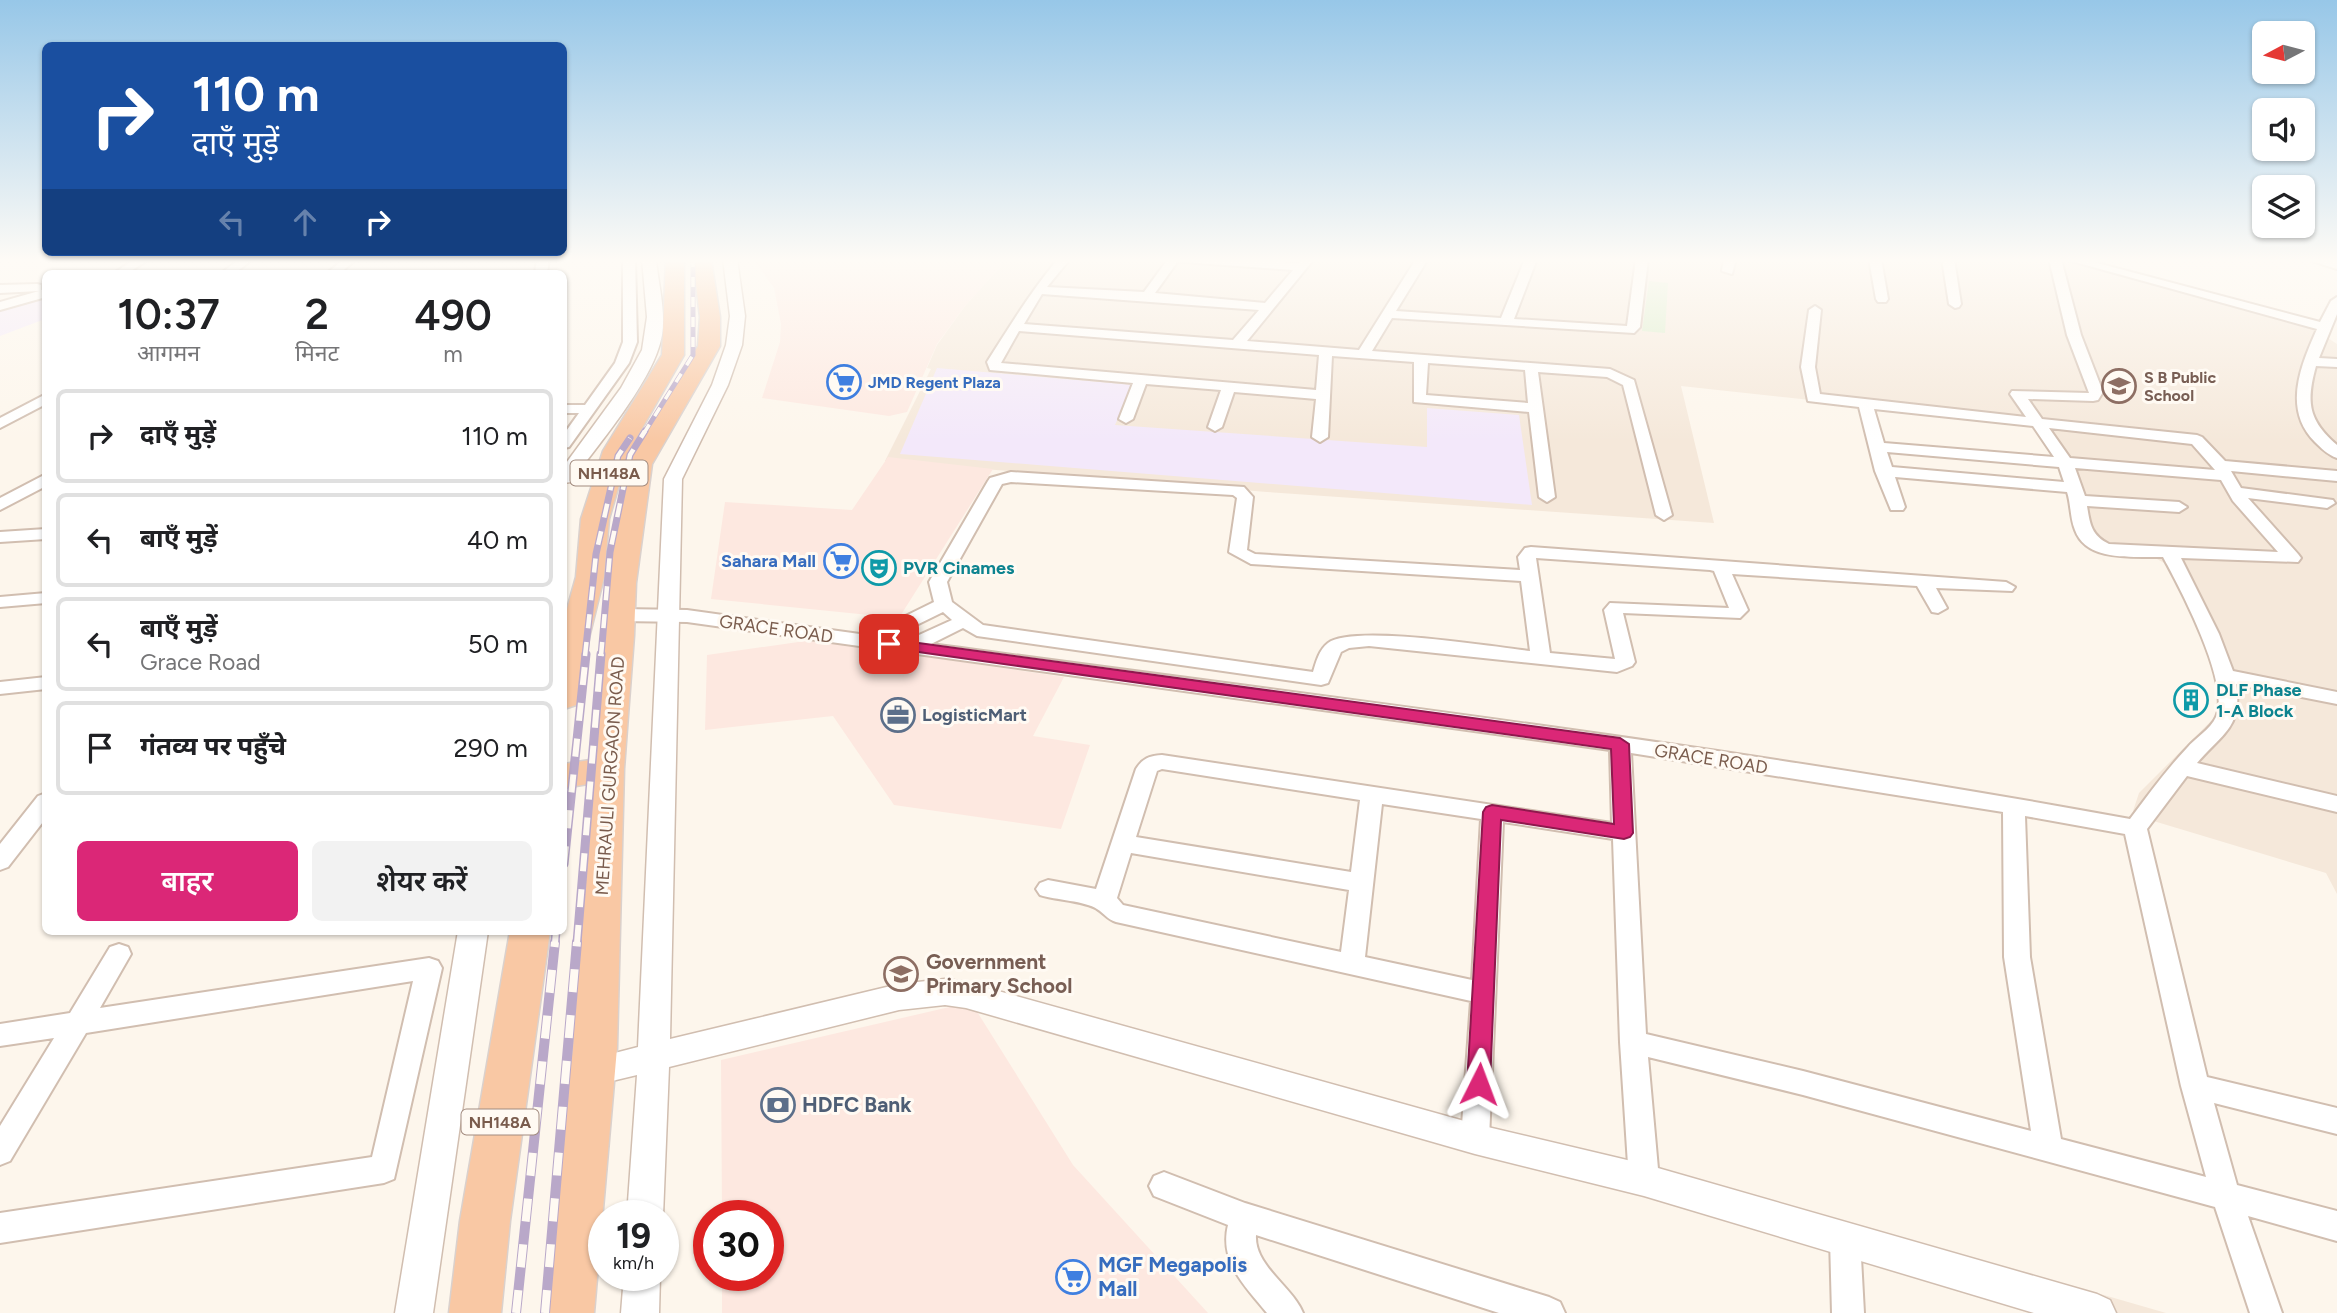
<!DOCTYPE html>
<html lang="hi">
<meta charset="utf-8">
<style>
body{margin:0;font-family:Figtree,"Noto Sans Devanagari",sans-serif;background:#f2f2f2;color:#202124;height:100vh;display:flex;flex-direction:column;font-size:26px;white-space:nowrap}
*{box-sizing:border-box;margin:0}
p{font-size:23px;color:#757577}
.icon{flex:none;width:38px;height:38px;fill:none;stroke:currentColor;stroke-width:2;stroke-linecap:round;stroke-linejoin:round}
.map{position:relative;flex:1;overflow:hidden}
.details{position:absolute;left:42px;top:270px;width:525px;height:665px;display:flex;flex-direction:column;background:#fff;border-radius:10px;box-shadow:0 2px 5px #0004}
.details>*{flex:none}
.banner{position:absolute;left:42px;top:42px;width:525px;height:214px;border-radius:10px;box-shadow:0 2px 5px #0004;background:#1a4fa0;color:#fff;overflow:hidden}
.needle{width:46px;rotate:263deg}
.controls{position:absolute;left:2252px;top:21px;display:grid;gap:14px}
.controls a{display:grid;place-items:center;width:63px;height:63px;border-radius:10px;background:#fff;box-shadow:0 2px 5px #0004;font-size:35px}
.speed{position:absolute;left:588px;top:1200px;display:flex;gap:14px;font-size:35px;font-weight:700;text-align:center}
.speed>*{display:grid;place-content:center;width:91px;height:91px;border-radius:50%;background:#fff;box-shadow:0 2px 5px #0004;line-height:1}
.speed small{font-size:18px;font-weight:400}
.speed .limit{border:10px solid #d22;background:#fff;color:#111}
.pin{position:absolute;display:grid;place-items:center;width:60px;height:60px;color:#fff;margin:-30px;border-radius:14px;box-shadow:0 4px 10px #0006}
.me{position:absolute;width:77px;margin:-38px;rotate:3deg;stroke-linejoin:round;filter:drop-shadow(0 0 5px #0008)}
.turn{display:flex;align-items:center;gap:24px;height:147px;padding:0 35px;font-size:32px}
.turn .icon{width:91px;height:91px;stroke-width:2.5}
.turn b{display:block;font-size:49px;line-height:60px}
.lanes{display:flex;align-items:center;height:66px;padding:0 35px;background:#0003;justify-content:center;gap:35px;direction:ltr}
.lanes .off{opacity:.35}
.eta{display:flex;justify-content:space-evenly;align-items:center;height:119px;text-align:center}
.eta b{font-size:42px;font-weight:600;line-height:49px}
.action{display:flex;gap:14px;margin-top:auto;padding:14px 35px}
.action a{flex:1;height:80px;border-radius:10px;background:#db2777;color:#fff;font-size:28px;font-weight:600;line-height:80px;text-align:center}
.action a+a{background:#f2f2f2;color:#202124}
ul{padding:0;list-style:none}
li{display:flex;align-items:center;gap:21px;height:94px;margin:0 14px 10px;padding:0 21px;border:4px solid #e0e0e0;border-radius:10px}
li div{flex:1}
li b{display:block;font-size:26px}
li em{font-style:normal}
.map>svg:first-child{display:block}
.residential{fill:#f5e8da}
.commercial{fill:#fde8e0}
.education{fill:#f3e8fa}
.green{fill:#d8ecc9}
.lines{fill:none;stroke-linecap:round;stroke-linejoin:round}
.minor-casing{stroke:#d1beb0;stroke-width:4}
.tertiary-casing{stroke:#d1beb0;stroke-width:3}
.trunk-casing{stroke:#dad1cd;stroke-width:3}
.minor{fill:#fff;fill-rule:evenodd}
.tertiary{fill:#fff;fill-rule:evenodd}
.trunk{fill:#f9c8a4;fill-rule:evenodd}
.rail-far3-casing{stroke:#b9a8c9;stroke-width:5}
.rail-far2-casing{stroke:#b9a8c9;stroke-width:7}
.rail-far1-casing{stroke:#b9a8c9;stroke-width:9}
.rail-casing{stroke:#b9a8c9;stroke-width:10}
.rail-far3{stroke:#fffaf3;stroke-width:3.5;stroke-dasharray:10;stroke-linecap:butt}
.rail-far2{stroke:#fffaf3;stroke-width:4.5;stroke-dasharray:14;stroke-linecap:butt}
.rail-far1{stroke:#fffaf3;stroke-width:6;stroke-dasharray:18;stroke-linecap:butt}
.rail{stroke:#fffaf3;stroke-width:8;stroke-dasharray:23;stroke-linecap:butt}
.route{fill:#db2777;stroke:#8e194d;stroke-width:2}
.labels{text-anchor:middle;stroke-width:6;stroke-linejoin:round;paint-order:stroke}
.far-education-label{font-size:16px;font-weight:bold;fill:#785e54;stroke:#fffaf3;text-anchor:start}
.far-shop-label{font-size:16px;font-weight:bold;fill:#366cbe;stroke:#fffaf3;text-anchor:start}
.shield{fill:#fffaf3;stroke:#a28b7f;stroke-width:2}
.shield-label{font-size:16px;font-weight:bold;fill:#7a5c4d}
.shop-label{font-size:18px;font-weight:bold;fill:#366cbe;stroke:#fffaf3;text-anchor:end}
.culture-label{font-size:18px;font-weight:bold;fill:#0d838f;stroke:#fffaf3;text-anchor:start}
.street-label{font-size:18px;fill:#7a5c4d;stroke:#fffaf3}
.service-label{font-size:18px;font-weight:bold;fill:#4e5e75;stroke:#fffaf3;text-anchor:start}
.near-education-label{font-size:21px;font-weight:bold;fill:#785e54;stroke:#fffaf3;text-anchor:start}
.near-service-label{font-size:21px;font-weight:bold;fill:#4e5e75;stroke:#fffaf3;text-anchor:start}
.near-shop-label{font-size:21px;font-weight:bold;fill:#366cbe;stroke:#fffaf3;text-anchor:start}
</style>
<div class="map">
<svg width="2337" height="1313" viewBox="0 0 2337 1313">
<rect width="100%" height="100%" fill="#fdf6ec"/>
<path class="residential" d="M1007,259H2081L2329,326L2325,336L2337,344V894L2326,873L2137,816L2133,811L2139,793L2214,718L2221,697L2219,678L2192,609L2166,564L2148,554L2095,548L2058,459L2034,424L1681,386L1714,523L1267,492L885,461L931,369L927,368L937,345L965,306Z
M2028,1273L2166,1313H2036Z"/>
<path class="commercial" d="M753,259H1007L965,306L937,344L907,412L889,416L762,398L780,342L781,324L774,288Z
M888,457L993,469L899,618L711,599L725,502L852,510Z
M812,640L1064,677L1033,736L1090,745L1061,829L894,805L833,716L705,730L707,655Z
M971,1002L1073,1165L1208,1313H722V1276H768V1216H722L721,1060Z"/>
<path class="education" d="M45,298V319L0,336V311Z
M937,368L1133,385L1115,425L1427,447V408L1519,415L1532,505L900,454Z"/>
<path class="green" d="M1649,281L1668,283L1665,333L1642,331Z"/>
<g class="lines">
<g class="minor-casing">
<path id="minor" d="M135,259H149L128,273H114Z
M240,259H253L235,273H221Z
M344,259H357L340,273H327Z
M537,259H549L547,273H535Z
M623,259H635L637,342L629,363L569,447L564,448V434L579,413H564V405H585L615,363L623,342Z
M1058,259H1070L1047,287L1144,292L1168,259H1230L1298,263L1302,259H1314L1247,341L1359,350L1416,259H1428L1396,311L1501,318L1525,259H1537L1514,319L1627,326L1636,259H1648L1640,327L1634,333L1392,318L1372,351L1610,369L1634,380L1672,515L1664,520L1656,515L1623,385L1607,377L1538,372L1555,497L1547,502L1539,497L1529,412L1414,402V362L1332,356L1328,437L1320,442L1312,437L1316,399L1234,392L1222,427L1215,431L1208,427L1221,390L1146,384L1133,419L1126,423L1119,419L1133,383L990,370L987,362C1010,326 1031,291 1058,259ZM1178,261L1183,262L1293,270L1265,303L1155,293ZM1042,294L1259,310L1233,340L1024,324ZM1019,331L1319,355L1316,390L1001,363ZM1428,363L1525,370L1528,403L1426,395Z
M1724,259H1736L1732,274L1722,271Z
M1869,259H1881L1888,299L1886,302H1878L1876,299Z
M1942,259H1954L1961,304L1959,307L1955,308L1949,304Z
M2049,259H2061L2081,335L2103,392L2098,400L2093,401L2028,399L2042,419L2197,435L2202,437L2225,461L2337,471V481L2231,471L2241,488L2333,500L2335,503L2327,508L2248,498L2298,554L2301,558L2298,562L2181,558L2219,634L2233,671L2337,692V704L2236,684C2243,727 2222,734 2197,763L2337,796V812L2187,776L2147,829L2207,1077L2337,1108V1134L2214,1103L2237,1185L2337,1211V1241L2248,1216L2282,1313H2250L2215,1207L1803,1095L1648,1057L1659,1180L1654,1190L1644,1194L1634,1190L1629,1180L1620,1042L1613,839L1503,822L1489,1139L1485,1148L1475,1152L1465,1148L1461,1139L1471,1001L1116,922C1107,919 1105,914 1097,909C1086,901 1055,900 1040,895L1036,889L1040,883L1048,880L1096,889L1136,769C1143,758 1149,756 1162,755L1612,823L1610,750L687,622L620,621L611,615L620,609L687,610L867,635L934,602L929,582L988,481L990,478L1011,472L1244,487L1253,497L1247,550L1255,554L1520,570L1518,557L1525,548L1531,547L2006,582L2015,587L2012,591L1936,588L1947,608L1938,613L1932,612L1917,586L1732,574L1748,610L1740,618L1623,613L1635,662L1632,666L1617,672L1369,646L1349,648L1341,652L1328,683L1321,685L977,636L963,628L931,644C1331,698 1733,746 2130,819C2148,795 2166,770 2187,748C2195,738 2211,729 2216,717C2231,684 2180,588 2163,557C2135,556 2087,563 2075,530C2070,518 2071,504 2067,492L1895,477L1905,507L1903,510H1891L1875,471L1859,407L1808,401L1801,367L1809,310L1815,306L1821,310L1815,367L1820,394L2026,417L2010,394L2012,391L2089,393L2067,335ZM1874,409L2033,426L2054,457L1884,443ZM2049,428L2192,444L2215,470L2070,458ZM1887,452L2059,467L2064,482L1892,467ZM2075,468L2221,480L2233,501L2278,552L2109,544C2091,535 2090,524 2087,506L2179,512L2187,507L2179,502L2085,496ZM1011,482L1233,495L1237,498L1229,552L1251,564L1521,581L1530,651C1494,647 1353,624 1328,643C1319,650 1316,662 1313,672L983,625L952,602L947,582L1002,484ZM1536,558L1710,570L1714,571L1729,608L1610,603L1604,610L1615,659L1550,653ZM943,612L952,620L908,640L890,638ZM1631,753L2003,812L2004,957L2031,1131L1803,1071L1646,1034ZM1162,769L1360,800L1351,872L1136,837L1157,771ZM1382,804L1481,819L1472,980L1365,957ZM2025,816L2125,834L2181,1086L2206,1177L2061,1139L2030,957ZM1131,853L1349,890L1341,952L1123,905L1117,898Z
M2064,259H2082L2320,322L2331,301L2337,297V314L2319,358L2337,359V367L2316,366C2306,402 2308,420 2337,445V458C2328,455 2321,448 2315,442C2282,409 2301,365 2317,329Z
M2310,259L2337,261V269L2312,261Z
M37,284L41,285V290L46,289V297L0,310V302L39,291L0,293V285Z
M46,394V404L0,428V418Z
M46,474V486L0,510V498Z
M46,529V539L0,542V532Z
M46,593V603L0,607V597Z
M46,677V689L0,694V682Z
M46,793V818L8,867L0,870V844L38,796Z
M119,944L128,947L131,954L100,1008L429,958L438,961L442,968L394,1179L384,1183L0,1243V1213L372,1157L413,981L86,1033L10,1161L0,1165V1126L54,1038L0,1046V1024L70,1013L110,947Z
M1164,1172L1245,1203L1549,1297L1560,1302L1565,1313H1499L1256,1235C1254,1266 1292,1286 1303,1313H1267C1245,1286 1219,1262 1228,1225L1154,1196L1149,1186L1154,1176Z
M1845,1224L1856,1228L1860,1239L1864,1313H1832L1830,1239L1834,1228Z"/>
</g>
<g class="tertiary-casing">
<path id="tertiary" d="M642,259H656C658,283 666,310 662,335C654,381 598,444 571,482L564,483V466L621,388L642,350L647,317Z
M723,259H737L745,316L742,345L728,385L682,479L670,1039L899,984L945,979L966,982L1475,1124L1644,1164L2097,1294L2110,1300L2116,1313H2034L1644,1196L1475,1154L966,1008L945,1005L899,1010L669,1067L663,1216H627L637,1075L591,1086L580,1082L575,1072L580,1062L638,1047L664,479L712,385L726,345L730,316Z
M458,931H488L433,1313H395Z
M624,1276H660L659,1313H621Z"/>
</g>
<g class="trunk-casing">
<path id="trunk" d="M666,259H684V355L629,451L609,519L604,577L589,638L580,698L576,705L564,709V620L576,577L581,519L603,451L662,355Z
M693,259H711L720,317V346L652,464L636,583L634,636L624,769L617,1048L594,1313H542L573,1048L588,784L564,788V764L590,760L604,636L606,583L626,464L698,346L700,317Z
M510,931H550L510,1221L501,1313H449L460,1221Z"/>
</g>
<use href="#minor" class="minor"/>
<use href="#tertiary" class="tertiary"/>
<use href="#trunk" class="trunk"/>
<g class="rail-far3-casing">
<path id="rail-far3" d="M644,433L693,355V259"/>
</g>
<g class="rail-far2-casing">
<path id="rail-far2" d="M585,656L596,554L618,456L630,438
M601,656L610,552L630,455L645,431"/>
</g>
<g class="rail-far1-casing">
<path id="rail-far1" d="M564,864L586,654
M555,943L556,931
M577,943L601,654"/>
</g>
<g class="rail-casing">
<path id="rail" d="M516,1313L555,942
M545,1313L577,942"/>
</g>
<use href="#rail-far3" class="rail-far3"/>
<use href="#rail-far2" class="rail-far2"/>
<use href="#rail-far1" class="rail-far1"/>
<use href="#rail" class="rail"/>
</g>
<linearGradient id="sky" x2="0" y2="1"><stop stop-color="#97c7e8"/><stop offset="0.59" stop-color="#fefbf6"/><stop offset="1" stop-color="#fefbf6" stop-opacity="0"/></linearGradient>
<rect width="2337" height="442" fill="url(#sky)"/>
<path class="route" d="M889,639L1620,738L1629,744L1633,833L1630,837L1624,839L1501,820L1490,1084L1487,1091L1479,1094L1471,1091L1467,1084L1483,812L1486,807L1492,805L1614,824L1611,749L883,647L881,644Z"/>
<defs>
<g id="supermarket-ring" transform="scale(1.75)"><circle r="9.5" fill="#fffaf3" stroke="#3f7fe0" stroke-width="1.5"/><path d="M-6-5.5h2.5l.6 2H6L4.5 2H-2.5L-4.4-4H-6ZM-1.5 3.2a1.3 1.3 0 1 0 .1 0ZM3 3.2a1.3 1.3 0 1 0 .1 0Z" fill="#3f7fe0"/></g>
<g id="school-ring" transform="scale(1.75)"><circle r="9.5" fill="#fffaf3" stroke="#8d6e63" stroke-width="1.5"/><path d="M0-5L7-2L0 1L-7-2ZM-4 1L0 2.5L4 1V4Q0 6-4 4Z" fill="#8d6e63"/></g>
<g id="theatre-ring" transform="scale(1.75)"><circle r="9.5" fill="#fffaf3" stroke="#0f9aa8" stroke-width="1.5"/><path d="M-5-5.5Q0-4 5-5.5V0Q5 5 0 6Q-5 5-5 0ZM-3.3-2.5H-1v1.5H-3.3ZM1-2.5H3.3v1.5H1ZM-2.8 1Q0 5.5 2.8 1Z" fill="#0f9aa8"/></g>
<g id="building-ring" transform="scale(1.75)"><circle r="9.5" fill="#fffaf3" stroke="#0f9aa8" stroke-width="1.5"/><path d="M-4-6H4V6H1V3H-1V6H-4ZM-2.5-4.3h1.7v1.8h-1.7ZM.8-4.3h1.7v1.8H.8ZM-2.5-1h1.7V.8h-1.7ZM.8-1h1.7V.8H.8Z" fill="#0f9aa8"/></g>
<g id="office-ring" transform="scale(1.75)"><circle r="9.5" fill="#fffaf3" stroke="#5c6f8a" stroke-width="1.5"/><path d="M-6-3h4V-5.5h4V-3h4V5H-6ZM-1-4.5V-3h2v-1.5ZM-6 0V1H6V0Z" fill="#5c6f8a"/></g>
<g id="bank-ring" transform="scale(1.75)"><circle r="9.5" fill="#fffaf3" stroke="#5c6f8a" stroke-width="1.5"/><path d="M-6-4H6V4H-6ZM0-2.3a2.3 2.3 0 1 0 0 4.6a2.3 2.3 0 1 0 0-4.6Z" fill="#5c6f8a"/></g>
</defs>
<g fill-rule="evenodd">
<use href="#supermarket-ring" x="844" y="382"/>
<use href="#school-ring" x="2119" y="386"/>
<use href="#supermarket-ring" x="841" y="561"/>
<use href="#theatre-ring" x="879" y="568"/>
<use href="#building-ring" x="2191" y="700"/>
<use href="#office-ring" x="898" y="715"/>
<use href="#school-ring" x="901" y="974"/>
<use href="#bank-ring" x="778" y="1105"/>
<use href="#supermarket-ring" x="1073" y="1277"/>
</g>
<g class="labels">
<g class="far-education-label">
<text x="2144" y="383">S B Public<tspan x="2144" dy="18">School</tspan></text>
</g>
<g class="far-shop-label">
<text x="868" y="388">JMD Regent Plaza</text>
</g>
<g class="shield">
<rect x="570.5" y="460.5" width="77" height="25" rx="5"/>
<rect x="461.5" y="1109.5" width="77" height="25" rx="5"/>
</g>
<g class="shield-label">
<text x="609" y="479">NH148A</text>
<text x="500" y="1128">NH148A</text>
</g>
<g class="shop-label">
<text x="816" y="567">Sahara Mall</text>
</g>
<g class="culture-label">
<text x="903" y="574">PVR Cinames</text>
<text x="2216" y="696">DLF Phase<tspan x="2216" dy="21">1-A Block</tspan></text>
</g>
<g class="street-label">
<text transform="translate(776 629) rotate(8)" y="6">GRACE ROAD</text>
<text transform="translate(1711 759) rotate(9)" y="6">GRACE ROAD</text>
<text transform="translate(610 776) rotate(-86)" y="6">MEHRAULI GURGAON ROAD</text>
</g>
<g class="service-label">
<text x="922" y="721">LogisticMart</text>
</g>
<g class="near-education-label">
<text x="926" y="969">Government<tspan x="926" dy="24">Primary School</tspan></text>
</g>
<g class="near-service-label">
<text x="802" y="1112">HDFC Bank</text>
</g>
<g class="near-shop-label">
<text x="1098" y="1272">MGF Megapolis<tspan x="1098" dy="24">Mall</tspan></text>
</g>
</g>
</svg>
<div class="controls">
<a><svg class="needle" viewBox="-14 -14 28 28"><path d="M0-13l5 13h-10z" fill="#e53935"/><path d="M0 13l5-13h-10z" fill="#757577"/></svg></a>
<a><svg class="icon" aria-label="sound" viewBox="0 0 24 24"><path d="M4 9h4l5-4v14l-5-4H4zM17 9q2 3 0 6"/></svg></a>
<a><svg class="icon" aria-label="layers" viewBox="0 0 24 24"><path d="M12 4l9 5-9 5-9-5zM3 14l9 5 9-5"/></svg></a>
</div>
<div class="speed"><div>19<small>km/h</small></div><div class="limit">30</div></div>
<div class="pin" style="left:889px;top:644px;background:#d93025"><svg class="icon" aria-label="arrive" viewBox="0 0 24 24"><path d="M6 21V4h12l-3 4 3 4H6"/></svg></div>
<svg class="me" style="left:1479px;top:1084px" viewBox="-20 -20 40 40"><path d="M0-17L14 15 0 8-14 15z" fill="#db2777" stroke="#fff" stroke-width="4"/></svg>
<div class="banner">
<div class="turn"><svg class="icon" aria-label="right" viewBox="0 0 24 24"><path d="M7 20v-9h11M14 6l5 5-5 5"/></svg><div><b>110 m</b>दाएँ मुड़ें</div></div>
<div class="lanes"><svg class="icon off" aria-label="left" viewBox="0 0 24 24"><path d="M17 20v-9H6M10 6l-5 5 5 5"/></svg><svg class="icon off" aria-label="ahead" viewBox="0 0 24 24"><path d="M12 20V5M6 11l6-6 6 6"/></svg><svg class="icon" aria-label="right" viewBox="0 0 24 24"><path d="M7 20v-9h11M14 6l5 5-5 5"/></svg></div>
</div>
<section class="details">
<div class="eta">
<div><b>10:37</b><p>आगमन</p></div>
<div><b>2</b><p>मिनट</p></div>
<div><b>490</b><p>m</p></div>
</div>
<ul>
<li><svg class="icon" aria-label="right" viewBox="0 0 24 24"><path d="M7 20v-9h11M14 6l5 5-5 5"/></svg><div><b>दाएँ मुड़ें</b></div><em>110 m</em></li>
<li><svg class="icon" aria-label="left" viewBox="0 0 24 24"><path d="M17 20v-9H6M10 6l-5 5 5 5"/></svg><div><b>बाएँ मुड़ें</b></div><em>40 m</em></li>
<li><svg class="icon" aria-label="left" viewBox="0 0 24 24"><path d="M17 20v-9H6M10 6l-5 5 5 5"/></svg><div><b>बाएँ मुड़ें</b><p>Grace Road</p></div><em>50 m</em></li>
<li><svg class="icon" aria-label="arrive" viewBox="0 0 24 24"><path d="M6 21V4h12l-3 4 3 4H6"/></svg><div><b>गंतव्य पर पहुँचे</b></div><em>290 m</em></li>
</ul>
<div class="action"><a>बाहर</a><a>शेयर करें</a></div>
</section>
</div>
